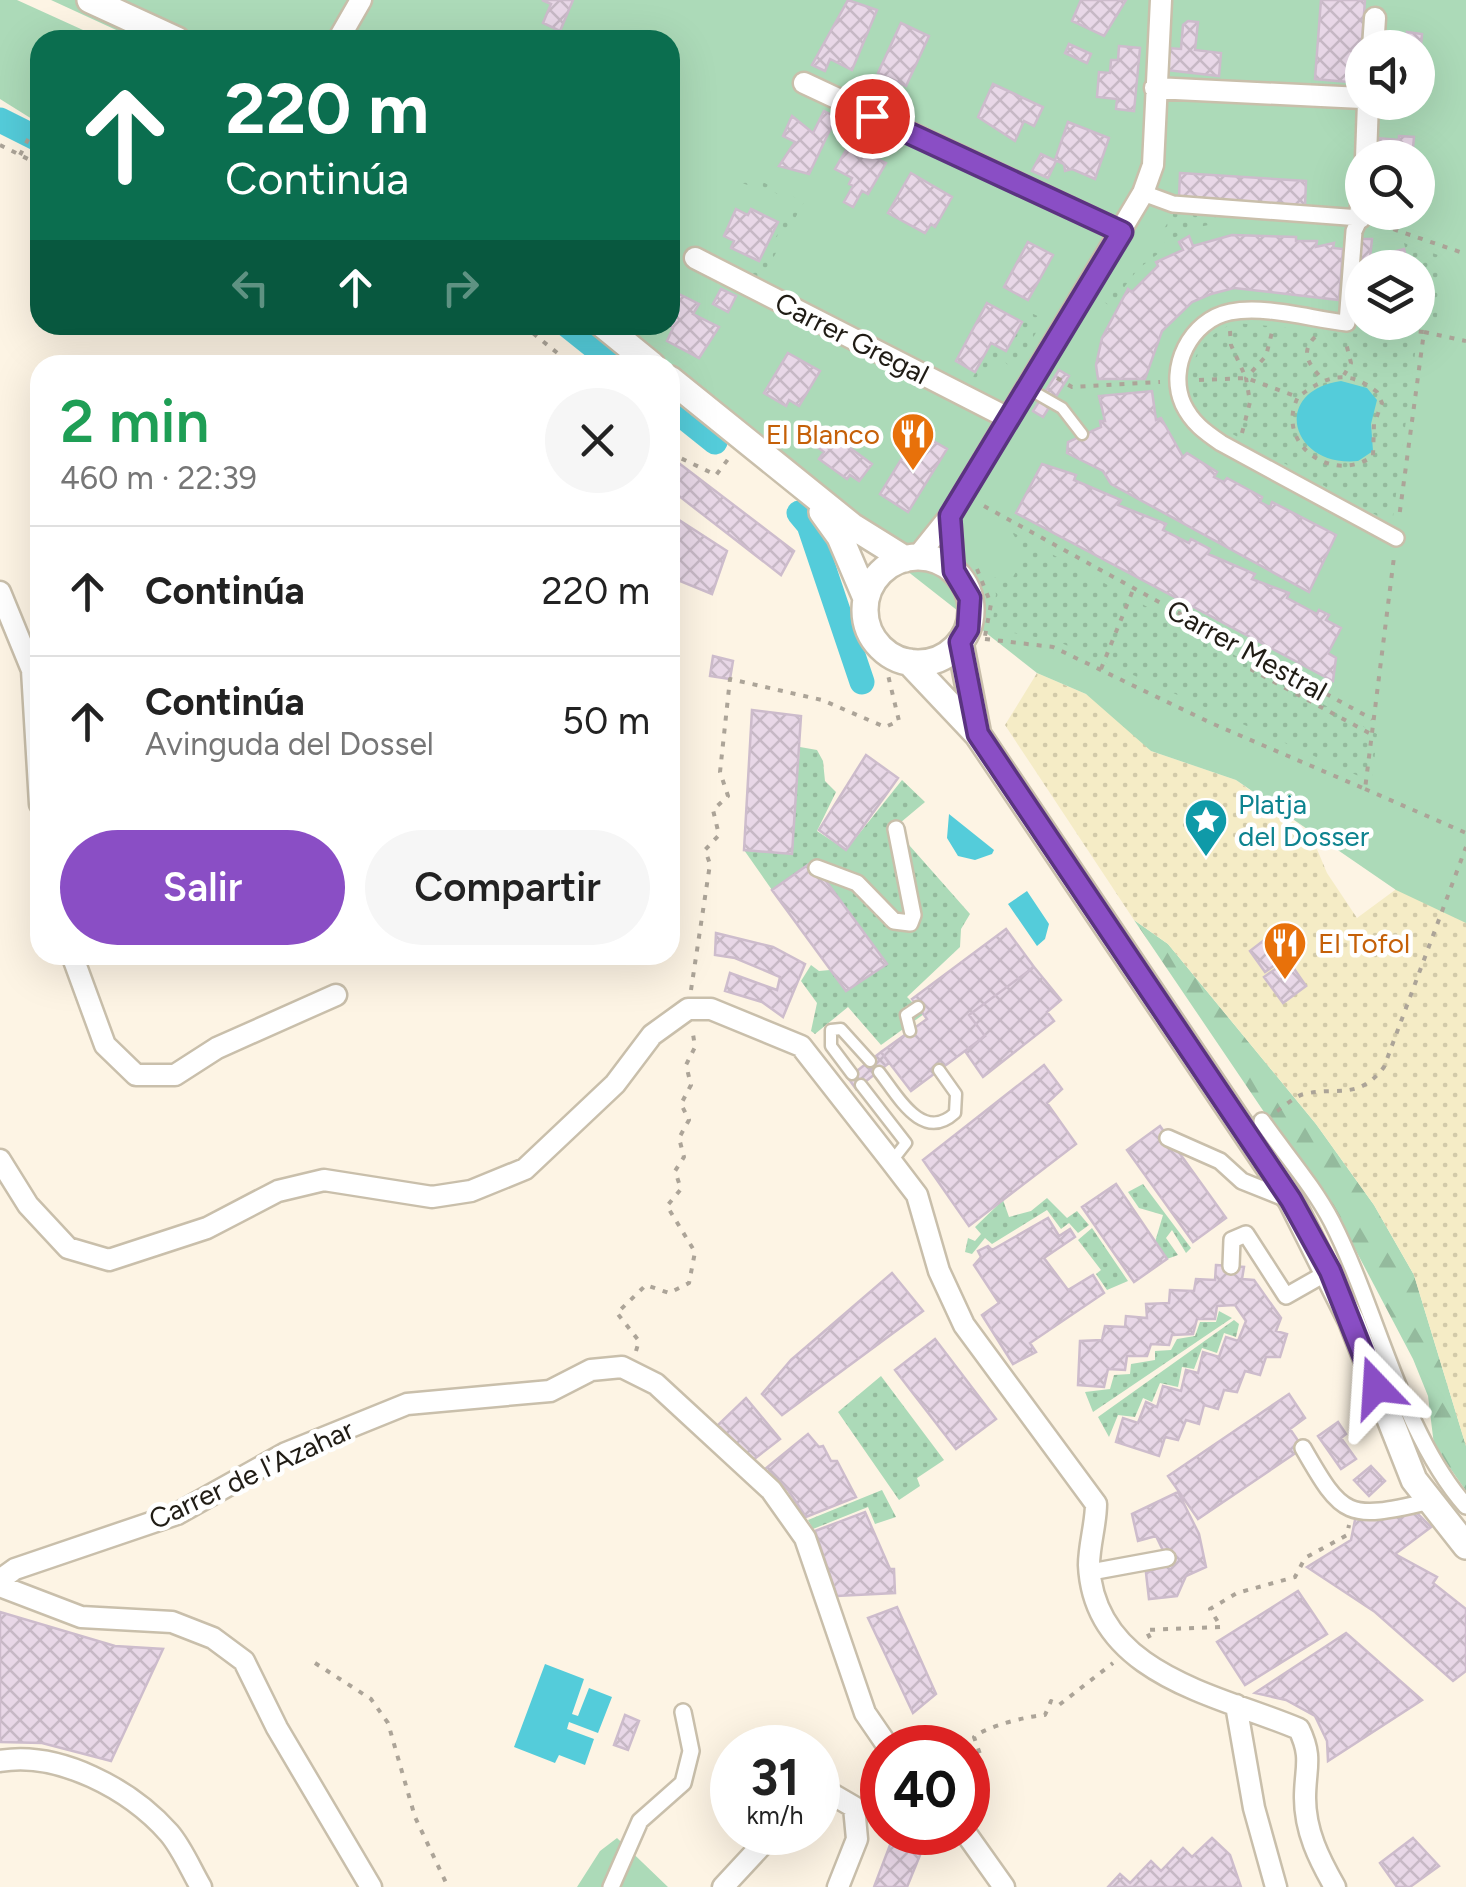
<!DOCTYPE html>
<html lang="es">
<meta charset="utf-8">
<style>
body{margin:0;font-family:Figtree,sans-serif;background:#f6f6f6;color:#222;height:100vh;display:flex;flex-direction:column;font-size:38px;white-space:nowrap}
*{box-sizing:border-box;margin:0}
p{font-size:32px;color:#767676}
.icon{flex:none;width:55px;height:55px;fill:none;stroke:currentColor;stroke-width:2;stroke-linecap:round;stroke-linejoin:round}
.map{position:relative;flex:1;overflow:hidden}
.drawer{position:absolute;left:30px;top:355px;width:650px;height:610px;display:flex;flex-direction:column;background:#fff;border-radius:30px;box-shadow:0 10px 40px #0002}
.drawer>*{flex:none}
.hud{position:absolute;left:30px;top:30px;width:650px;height:305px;border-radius:30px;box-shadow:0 10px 40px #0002;background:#0b6e4f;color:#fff;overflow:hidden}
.tools{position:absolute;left:1345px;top:30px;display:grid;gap:20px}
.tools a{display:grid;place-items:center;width:90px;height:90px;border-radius:50%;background:#fff;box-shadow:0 10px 40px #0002;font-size:50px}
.speed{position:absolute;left:710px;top:1725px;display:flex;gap:20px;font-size:50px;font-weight:700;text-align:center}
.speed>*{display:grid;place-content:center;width:130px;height:130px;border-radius:50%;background:#fff;box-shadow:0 10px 40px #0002;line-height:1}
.speed small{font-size:25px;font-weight:400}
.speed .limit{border:15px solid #d22;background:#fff;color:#111}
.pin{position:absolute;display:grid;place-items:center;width:85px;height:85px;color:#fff;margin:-42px;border:5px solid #fff;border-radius:50%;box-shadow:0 2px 10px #0007}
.me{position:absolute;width:110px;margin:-55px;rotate:340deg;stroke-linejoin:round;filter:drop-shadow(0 0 8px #0008)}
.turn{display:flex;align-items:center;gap:35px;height:210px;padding:0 30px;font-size:45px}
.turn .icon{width:130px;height:130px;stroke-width:2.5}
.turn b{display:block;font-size:70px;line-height:85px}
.lanes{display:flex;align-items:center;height:95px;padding:0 30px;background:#0003;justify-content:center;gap:50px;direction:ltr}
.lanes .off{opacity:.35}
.round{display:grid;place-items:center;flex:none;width:105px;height:105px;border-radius:52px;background:#f6f6f6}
.summary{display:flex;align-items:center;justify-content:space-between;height:170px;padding:0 30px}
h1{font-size:60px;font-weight:600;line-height:75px;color:#1e9e55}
.primary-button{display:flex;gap:20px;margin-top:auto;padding:20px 30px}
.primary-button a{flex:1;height:115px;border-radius:60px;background:#8a4ec5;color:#fff;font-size:40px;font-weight:600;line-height:115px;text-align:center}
.primary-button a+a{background:#f6f6f6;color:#222}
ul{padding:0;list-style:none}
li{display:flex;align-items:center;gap:30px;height:130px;padding:0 30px;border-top:2px solid #e0e0e0}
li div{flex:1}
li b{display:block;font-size:38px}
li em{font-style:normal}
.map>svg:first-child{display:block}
.forest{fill:url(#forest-firs)}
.sand{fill:url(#sand-dots)}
.park{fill:#acdab8;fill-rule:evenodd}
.garden{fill:url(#garden-dots)}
.water{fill:#54ccda}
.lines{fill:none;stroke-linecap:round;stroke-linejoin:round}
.canal{stroke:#54ccda;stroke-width:25}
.building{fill:url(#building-cross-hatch);stroke:#cdbccc;stroke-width:2.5}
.service-casing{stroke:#c9bfab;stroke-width:15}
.pedestrian-casing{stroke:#c9bfab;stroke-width:20}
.minor-casing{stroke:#c9bfab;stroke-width:25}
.tertiary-casing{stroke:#c9bfab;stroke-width:30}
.path{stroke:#aca498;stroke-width:4;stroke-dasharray:5 8;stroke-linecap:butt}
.service{stroke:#fff;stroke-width:10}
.pedestrian{stroke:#fff;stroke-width:15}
.minor{stroke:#fff;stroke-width:20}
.tertiary{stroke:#fff;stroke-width:25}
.route-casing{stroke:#5a3380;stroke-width:25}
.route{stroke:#8a4ec5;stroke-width:18}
.labels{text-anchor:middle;stroke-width:9;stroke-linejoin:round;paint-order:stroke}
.street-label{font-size:28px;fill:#201c15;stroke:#fff}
.food-label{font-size:28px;fill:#c56008;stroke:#fff;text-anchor:end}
.culture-label{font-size:28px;fill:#0d838f;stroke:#fff;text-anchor:start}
</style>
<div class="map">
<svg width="1466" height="1887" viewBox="0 0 1466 1887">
<defs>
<pattern id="forest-firs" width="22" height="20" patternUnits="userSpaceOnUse" patternTransform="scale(2.5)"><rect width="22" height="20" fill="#acdab8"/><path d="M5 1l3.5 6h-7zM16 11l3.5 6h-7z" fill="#94ba9d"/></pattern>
<pattern id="sand-dots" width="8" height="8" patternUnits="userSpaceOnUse" patternTransform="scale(2.5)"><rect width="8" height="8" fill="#f5ecc6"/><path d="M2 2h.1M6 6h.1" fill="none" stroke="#d2caa9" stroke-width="1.8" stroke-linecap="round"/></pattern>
<pattern id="garden-dots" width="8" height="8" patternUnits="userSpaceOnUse" patternTransform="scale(2.5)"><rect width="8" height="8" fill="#acdab8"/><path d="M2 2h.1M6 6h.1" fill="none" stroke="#94ba9d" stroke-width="1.8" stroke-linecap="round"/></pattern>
<pattern id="building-cross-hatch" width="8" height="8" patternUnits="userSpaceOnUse" patternTransform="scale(2.5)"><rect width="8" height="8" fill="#e8d7e7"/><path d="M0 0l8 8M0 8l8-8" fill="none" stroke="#c7b8c5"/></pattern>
</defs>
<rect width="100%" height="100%" fill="#fdf4e4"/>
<path class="forest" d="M1134,920L1168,944L1316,1124L1374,1205L1414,1275L1466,1446V1491L1434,1445L1428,1396L1413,1359L1324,1190L1300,1165Z"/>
<path class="sand" d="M1466,291V1446L1414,1275L1374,1205L1316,1124L1168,944L1134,920L1005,725L1037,673L1086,694L1120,716L1151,751L1236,780L1311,835L1327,873L1357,918L1395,890Z"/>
<path class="park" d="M0,0H17L105,40H40V124L0,99Z
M51,0H1466V923L1396,890L1236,780L1151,751L1086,694L1037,673L670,385V365H644L591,325H670V40H138ZM1362,48H1418V102H1362ZM1362,158H1418V212H1362ZM1362,268H1418V322H1362Z
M617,1838L668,1887H577L600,1851Z"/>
<path class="garden" d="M748,175L804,202L761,280L749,274L753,266L760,268L792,206C778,188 760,190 742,183Z
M1177,207L1234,210L1233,220L1194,228L1161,244L1163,250L1138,269L1110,306L1104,302L1149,254Z
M1404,243L1441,256L1436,263L1443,279L1436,324L1418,322V268L1410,267Z
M1029,312L1044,319L1014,370L1000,358L994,360L982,382L973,377L991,343L1006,351Z
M1236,323L1417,339L1392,524L1204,418C1178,381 1192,337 1236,323Z
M1012,532L1377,734L1372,782L1057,641L992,629L996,594L988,577H1013L1025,555Z
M800,747L817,750L823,761L825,781L836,792L817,831L846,850L902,780L925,802L894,828L970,914L961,929L960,947L907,997L924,1014L881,1045L848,1007L815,1034L811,1031L817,1003L801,981L811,965L819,971L830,970L846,991L887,964L813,863L772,890L744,850L792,853Z
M1143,1184L1191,1248L1186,1253L1172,1230L1166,1238L1178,1255L1167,1259L1155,1242L1163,1215L1139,1208L1128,1192Z
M1047,1198L1067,1218L1077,1211L1089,1225L1078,1233L1069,1223L1061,1229L1047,1210L992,1244L985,1238L972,1254L965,1252L968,1238L975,1241L981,1234L975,1227L1003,1200L1009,1217L1031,1211Z
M1092,1228L1128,1281L1107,1290L1096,1274L1101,1270L1078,1240Z
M1219,1311L1232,1318L1093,1412L1085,1392L1110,1389L1114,1375L1130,1374L1131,1364L1155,1360V1351L1171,1350L1177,1339L1195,1336L1200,1322H1216Z
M1234,1320L1239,1324L1236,1337L1224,1333L1217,1353L1202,1348L1194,1369L1182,1367L1178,1387L1160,1383L1152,1402L1143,1398L1135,1417L1118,1415L1109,1437L1098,1417Z
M881,1376L944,1460L917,1478L920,1486L899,1500L838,1412Z
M882,1490L896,1517L875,1524L868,1507L813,1529L808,1520Z"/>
<path class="water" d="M1341,381L1367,388L1377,400L1371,424L1373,451L1358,461C1292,468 1269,392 1341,381Z
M949,814L994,850L992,854L975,860L958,856L947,838Z
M1027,891L1049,924L1045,939L1037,946L1008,904Z
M545,1664L584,1679L572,1714L578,1716L589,1688L612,1697L598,1733L569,1722L567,1729L594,1739L585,1765L559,1755L555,1763L514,1747Z"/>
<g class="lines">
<path class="canal" d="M0,120L40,140
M567,325L617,365
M670,406L715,442
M799,513L809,525L862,682"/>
</g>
<path class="building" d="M542,0H573L560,31L543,23L551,4Z
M848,0L877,10L852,70L830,59L825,71L812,65Z
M1081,0H1126L1104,36L1072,21Z
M1321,0H1365L1359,83L1315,79Z
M1188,21L1198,22L1195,50L1221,53L1219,76L1166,70L1168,48L1181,49L1183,25Z
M901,23L929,36L906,86L878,73Z
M1407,32L1422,34L1420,58L1418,48H1385L1386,35L1407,37Z
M1069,44L1091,54L1087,63L1065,53Z
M1119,46L1140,48L1134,111L1116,109L1117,99L1097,97L1099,72L1110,73L1111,60H1118Z
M993,84L1043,107L1034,126L1024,121L1015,141L978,117Z
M824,111L836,117L809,174L779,166L795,142L783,136L792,116L813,133Z
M1068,122L1109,138L1095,179L1072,169L1065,171L1064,164L1055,160Z
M1399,136L1414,137L1412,158H1377L1378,138L1399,140Z
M849,145L886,163L868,194L862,191L853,207L844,202L853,186L849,184L852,178L835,169Z
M1041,154L1056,161L1048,178L1032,171Z
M911,173L952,197L935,227L931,224L925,233L888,213Z
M1180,173L1306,181L1305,206L1179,198Z
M736,209L748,215L751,209L778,222L759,261L731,248L734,241L724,236Z
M1232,235L1296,237V241H1317L1316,247L1334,243L1333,248L1343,249L1339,300L1234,288L1211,294L1192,302L1162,331L1145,379H1098L1096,365L1102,338L1128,289L1132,292L1158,266L1156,262L1183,250L1179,242L1189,236L1193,246Z
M1361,239H1372L1370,258L1404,249L1409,268H1362V289L1358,291Z
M1028,242L1053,255L1028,300L1004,287Z
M721,289L736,296L728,312L713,304Z
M675,292L699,304L693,314L719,327L699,358L667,341L673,328L668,325Z
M987,303L1022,322L1006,351L991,343L975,372L956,361Z
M788,353L820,371L799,406L789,400L786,406L764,393Z
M1059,370L1069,376L1043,417L1033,411Z
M1152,391L1156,420L1161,418L1183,457L1187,453L1217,472L1214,477L1224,482L1227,478L1262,497L1260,502L1270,507L1272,502L1336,535L1309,592L1111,484L1103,471L1067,453L1068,442L1101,427L1100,421H1105L1099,396Z
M816,423L872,464L859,481L850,475L847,479L819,459L824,452L805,438Z
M918,432L947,449L908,512L880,494Z
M680,464L794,551L781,575L670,489V475Z
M1042,464L1076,475L1074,480L1121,500L1118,505L1166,524L1163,530L1189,543L1191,539L1210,549L1208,554L1255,574L1252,579L1289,593L1287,598L1317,614L1319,610L1329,615L1326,620L1341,628L1328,653L1336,658L1333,681L1016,513Z
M676,518L727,551L712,594L670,577V526Z
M713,656L733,661L730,679L710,676Z
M752,710L801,716L792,854L744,850Z
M866,755L898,778L846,850L819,830Z
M812,862L887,964L846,991L772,890Z
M1006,929L1034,967L969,1015L985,1036L911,1091L881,1052L927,1019L912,999Z
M716,933L773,947L805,964L783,1017L762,1002L725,991L730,973L777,990L780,977L735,958L715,955Z
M1272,934L1288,956L1265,972L1250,951Z
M1288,960L1306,986L1283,1003L1264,977Z
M1034,967L1061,1000L1047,1012L1054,1021L983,1077L965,1051L985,1036L969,1015Z
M881,1052L889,1063L856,1089L848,1078Z
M1044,1065L1062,1089L1047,1103L1076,1144L969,1226L923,1160Z
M1160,1126L1226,1218L1193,1242L1127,1150Z
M1116,1184L1167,1259L1134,1282L1082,1207Z
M1048,1218L1059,1236L1070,1229L1075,1237L1044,1258L1068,1290L1093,1275L1104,1293L1030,1343L1036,1352L1013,1364L982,1315L999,1303L974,1265L981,1257L978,1251L988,1246L992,1250Z
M1216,1265L1244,1267L1242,1279L1254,1280L1281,1318L1276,1331L1287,1334L1280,1357H1266L1260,1375L1245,1371L1237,1392L1224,1390L1218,1409L1204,1405L1199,1424L1186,1420L1178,1440L1165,1437L1159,1456L1116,1442L1123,1418L1138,1423L1146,1402L1157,1407L1163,1386L1181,1391L1186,1370L1198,1373L1203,1352L1219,1357L1226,1337L1238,1341L1246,1321L1235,1305L1217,1306L1215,1319H1197L1193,1334L1172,1335L1169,1345L1151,1344L1147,1356H1127L1125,1370L1108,1369L1104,1387L1078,1385L1080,1341L1102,1340L1105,1326L1125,1327L1126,1316L1147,1318L1146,1304L1169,1303L1170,1290L1194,1291L1196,1279L1215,1280Z
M892,1273L923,1311L782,1415L762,1394L791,1360Z
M935,1339L996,1419L956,1449L895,1370Z
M1289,1394L1305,1418L1290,1429L1303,1448L1198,1519L1168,1476Z
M746,1398L780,1439L753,1460L718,1425Z
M1338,1422L1346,1434L1341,1438L1356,1459L1341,1469L1318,1436Z
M808,1434L819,1447L823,1446L831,1461H837L856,1497L806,1517L788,1490L765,1469Z
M1371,1466L1385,1481L1369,1496L1354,1480Z
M1178,1492L1199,1534L1206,1567L1186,1576L1177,1596L1149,1599L1146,1573L1169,1563L1156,1536L1138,1541L1132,1514Z
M1412,1508L1431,1527L1395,1554L1437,1577L1433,1583L1466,1609V1671L1453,1681L1375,1612L1307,1567L1351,1540L1356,1515L1381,1520Z
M865,1512L890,1569H894L895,1593L837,1596L815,1531Z
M1298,1591L1327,1634L1245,1685L1217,1642Z
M897,1607L936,1694L913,1713L868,1618Z
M0,1612L115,1646L163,1649L111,1761L42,1743L0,1742Z
M1346,1633L1422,1700L1328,1761L1327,1741L1315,1716L1286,1700L1255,1693Z
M625,1715L639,1721L628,1750L614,1745Z
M895,1832L927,1838L907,1887H874Z
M1212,1838L1230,1855L1241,1887H1108L1120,1874L1130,1883L1151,1861L1161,1871L1183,1848L1192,1857Z
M1413,1838L1439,1866L1410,1887H1397L1380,1863Z"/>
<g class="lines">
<g class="service-casing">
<path id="service" d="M1027,388L1062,408L1082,434
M910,1031L906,1015L918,1007
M879,1072C898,1096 922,1143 955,1113L956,1094L939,1070
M852,1074L831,1046V1030L841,1029L870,1061
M861,1085L906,1143L892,1161"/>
</g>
<g class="pedestrian-casing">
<path id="pedestrian" d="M1143,193L1173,204L1360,218L1354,231L1347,323C1311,319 1265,305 1230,312C1190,320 1167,368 1183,404C1192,423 1205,432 1221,443L1396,538
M817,868L857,883L894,921L910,923L913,915L896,829
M1262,1121C1285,1154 1314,1187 1332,1222C1377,1310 1401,1432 1466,1506
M1168,1138L1220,1161L1242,1181L1287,1199
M1231,1266L1232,1240L1246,1234L1286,1296L1330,1271
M1303,1448C1343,1518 1347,1520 1427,1502
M1091,1572L1167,1558
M611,1887L640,1821L683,1783L691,1751L683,1712"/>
</g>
<g class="minor-casing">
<path id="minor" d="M338,40L361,0
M1373,48L1375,18
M804,83L1122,232
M1155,88L1362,98
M1366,158L1368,102
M1360,218L1362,193
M695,258L1008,418
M950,516L954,571
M917,557L950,516L1143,193L1153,165L1161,0
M0,592L32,670L40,804
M72,955L105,1045L136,1075H175L217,1048L336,995
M0,1160L28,1205L68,1248L109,1260L207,1228L278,1191L324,1180L432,1197L471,1191L525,1169L615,1084L652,1035L688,1009H711L801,1046L891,1161L917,1195L939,1271L964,1325L1096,1504C1096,1524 1089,1545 1089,1565C1094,1675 1219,1695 1299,1729C1313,1758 1305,1768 1305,1798C1305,1831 1319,1859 1335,1887
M0,1580L15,1569L177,1514L286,1453L407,1404L550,1391L591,1370L622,1367L656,1384L771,1490L805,1538L865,1713L889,1748
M0,1586L81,1617L172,1622L213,1638L244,1661L277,1728L371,1887
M1236,1705L1254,1808L1276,1887
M0,1761C59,1751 130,1789 169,1833C182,1848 191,1870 201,1887
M818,1786L854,1807L857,1839L838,1887
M965,1832L1004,1887
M723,1887L774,1832"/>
</g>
<g class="tertiary-casing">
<path id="tertiary" d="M90,0L177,40
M603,325L652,365
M670,379L852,526L905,559
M822,512L840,537L866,598
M865 610a53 53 0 1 1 106 0a53 53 0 1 1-106 0Z
M960,642L977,730
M909,662L978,735L1291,1200L1351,1320L1414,1480L1466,1546"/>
</g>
<path class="path" d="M0,145L40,165
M20,155L37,122
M1381,225L1466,254
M523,325L572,365
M1367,326L1424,332L1399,518
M1230,331L1231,345L1246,378
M1424,332L1466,341
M1315,337C1299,353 1310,365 1322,379
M1344,375L1351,363L1346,343
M1057,378L1072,387L1160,382
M1199,380L1246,378L1298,397C1274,444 1333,485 1373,456L1374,424L1382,403L1377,392C1347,368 1326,376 1298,397
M1242,433L1250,402L1246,378L1266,356L1273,328
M670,453L716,475L729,458
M984,506L1372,719
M977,569L991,604L985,636
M985,639L1053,647L1211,723L1365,789L1394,557
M880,646L884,661
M1258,656L1252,670L1371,734
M1101,669L1133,590
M1365,789L1466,833
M691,990L710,864L705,850L719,835L713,810L728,796L720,772L730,679L822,700L885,727L899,721L888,675
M1277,1111C1285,1106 1295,1096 1304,1094C1338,1086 1358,1101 1384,1067L1466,847
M636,1351L639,1341L617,1313L646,1285L669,1293L689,1283L695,1252L667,1206L681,1189L675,1171L684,1157L679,1138L689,1120L681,1104L691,1085L686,1065L695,1047L693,1034
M1150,1638L1146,1630L1221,1627L1210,1609L1237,1593L1295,1577L1305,1558L1347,1535L1349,1525
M315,1663L371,1699L388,1723L415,1817L448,1887
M945,1748H955
M968,1753L980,1754L974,1737C987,1726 1028,1716 1045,1715L1051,1701L1059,1705L1113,1663"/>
<use href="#service" class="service"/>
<use href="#pedestrian" class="pedestrian"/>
<use href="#minor" class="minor"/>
<use href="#tertiary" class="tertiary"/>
</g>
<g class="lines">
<g class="route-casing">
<path id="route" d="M872,116L1122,232L950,516L954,571L970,598L968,629L960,642L978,734L1291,1200L1330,1271L1376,1387"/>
</g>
<use href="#route" class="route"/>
</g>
<defs>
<g id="restaurant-pin" transform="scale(2.25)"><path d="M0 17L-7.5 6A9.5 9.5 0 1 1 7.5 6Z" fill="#e8710a" stroke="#fff"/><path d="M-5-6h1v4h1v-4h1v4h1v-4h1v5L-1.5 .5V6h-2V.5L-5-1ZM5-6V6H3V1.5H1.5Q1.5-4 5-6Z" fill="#fff"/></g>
<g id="sight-pin" transform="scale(2.25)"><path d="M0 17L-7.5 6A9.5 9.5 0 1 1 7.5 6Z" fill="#0f9aa8" stroke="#fff"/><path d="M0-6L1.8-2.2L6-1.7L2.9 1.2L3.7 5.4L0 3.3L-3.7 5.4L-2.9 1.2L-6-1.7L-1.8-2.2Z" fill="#fff"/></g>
</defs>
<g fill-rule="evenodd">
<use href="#restaurant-pin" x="913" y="434"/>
<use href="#sight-pin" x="1206" y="820"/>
<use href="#restaurant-pin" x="1285" y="943"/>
</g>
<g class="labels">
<g class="street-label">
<text transform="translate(852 338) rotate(27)" y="10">Carrer Gregal</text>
<text transform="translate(1247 650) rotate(29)" y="10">Carrer Mestral</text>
<text transform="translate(251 1474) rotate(-25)" y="10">Carrer de l'Azahar</text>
</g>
<g class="food-label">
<text x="880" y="444">El Blanco</text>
<text x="1318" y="953" text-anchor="start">El Tofol</text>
</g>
<g class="culture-label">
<text x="1238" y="814">Platja<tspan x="1238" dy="32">del Dosser</tspan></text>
</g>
</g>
</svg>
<div class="tools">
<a><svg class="icon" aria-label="sound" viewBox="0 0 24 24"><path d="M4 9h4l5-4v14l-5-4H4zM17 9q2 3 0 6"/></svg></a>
<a><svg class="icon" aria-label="search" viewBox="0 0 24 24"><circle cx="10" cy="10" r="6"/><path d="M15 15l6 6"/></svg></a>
<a><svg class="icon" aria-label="layers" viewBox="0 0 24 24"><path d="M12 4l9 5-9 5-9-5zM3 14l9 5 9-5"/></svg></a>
</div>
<div class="speed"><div>31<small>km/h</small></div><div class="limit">40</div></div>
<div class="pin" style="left:872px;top:116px;background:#d93025"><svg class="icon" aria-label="arrive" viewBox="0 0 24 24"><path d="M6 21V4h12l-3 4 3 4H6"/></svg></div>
<svg class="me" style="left:1376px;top:1387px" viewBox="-20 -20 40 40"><path d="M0-17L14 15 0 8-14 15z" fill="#8a4ec5" stroke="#fff" stroke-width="4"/></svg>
<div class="hud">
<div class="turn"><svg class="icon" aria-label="ahead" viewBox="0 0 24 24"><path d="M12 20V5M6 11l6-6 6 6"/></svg><div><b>220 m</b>Continúa</div></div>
<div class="lanes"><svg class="icon off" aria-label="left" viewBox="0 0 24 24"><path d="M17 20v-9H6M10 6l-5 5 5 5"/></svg><svg class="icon" aria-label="ahead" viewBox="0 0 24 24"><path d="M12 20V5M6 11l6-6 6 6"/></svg><svg class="icon off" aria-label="right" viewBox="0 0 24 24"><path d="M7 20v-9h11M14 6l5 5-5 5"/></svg></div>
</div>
<section class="drawer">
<div class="summary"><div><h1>2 min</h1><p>460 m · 22:39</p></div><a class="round"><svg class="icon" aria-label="close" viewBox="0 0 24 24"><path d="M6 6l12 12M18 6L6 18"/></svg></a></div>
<ul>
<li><svg class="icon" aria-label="ahead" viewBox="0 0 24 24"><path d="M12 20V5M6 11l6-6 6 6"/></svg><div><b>Continúa</b></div><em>220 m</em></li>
<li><svg class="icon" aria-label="ahead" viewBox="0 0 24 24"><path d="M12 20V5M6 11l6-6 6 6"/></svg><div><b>Continúa</b><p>Avinguda del Dossel</p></div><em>50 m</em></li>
</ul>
<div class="primary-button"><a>Salir</a><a>Compartir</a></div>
</section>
</div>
